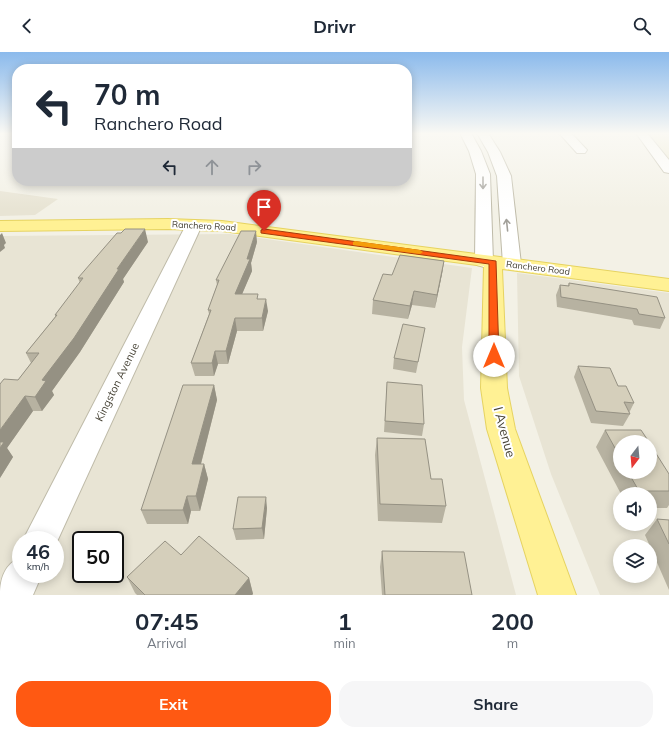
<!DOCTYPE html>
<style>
body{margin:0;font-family:Mulish,sans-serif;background:#f6f6f7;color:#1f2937;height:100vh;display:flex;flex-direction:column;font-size:15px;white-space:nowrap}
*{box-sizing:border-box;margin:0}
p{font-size:13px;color:#747a83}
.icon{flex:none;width:22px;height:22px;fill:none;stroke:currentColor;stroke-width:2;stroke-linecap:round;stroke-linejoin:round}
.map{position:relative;height:543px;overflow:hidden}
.details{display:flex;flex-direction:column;background:#fff;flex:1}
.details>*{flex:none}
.guide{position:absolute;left:12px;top:12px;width:400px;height:122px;border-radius:16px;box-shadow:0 2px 10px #0003;background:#fff;color:#1f2937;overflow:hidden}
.needle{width:26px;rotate:196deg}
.tools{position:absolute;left:613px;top:383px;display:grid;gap:8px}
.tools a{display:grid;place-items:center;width:44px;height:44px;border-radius:50%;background:#fff;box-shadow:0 2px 10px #0003;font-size:20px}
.speed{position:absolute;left:12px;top:479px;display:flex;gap:8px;font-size:20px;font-weight:700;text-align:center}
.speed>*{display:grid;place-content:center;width:52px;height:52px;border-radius:50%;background:#fff;box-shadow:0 2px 10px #0003;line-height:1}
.speed small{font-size:10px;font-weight:400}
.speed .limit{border:2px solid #111;border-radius:6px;background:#fff;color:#111}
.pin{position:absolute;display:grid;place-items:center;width:34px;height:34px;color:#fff;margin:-41px -17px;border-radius:50% 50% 50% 0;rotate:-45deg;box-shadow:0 0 4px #0007}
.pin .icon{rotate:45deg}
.me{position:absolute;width:44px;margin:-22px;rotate:0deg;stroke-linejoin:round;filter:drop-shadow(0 0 3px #0008)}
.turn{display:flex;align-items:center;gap:14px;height:84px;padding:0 16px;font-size:18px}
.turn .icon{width:52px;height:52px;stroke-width:2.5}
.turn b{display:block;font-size:28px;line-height:34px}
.lanes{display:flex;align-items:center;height:38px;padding:0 16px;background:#0003;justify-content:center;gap:20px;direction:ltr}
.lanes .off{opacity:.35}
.eta{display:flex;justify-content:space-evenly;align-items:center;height:68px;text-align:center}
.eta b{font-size:24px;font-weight:700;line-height:28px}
.cta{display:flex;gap:8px;margin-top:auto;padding:8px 16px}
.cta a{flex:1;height:46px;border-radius:16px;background:#ff5912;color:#fff;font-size:16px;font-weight:700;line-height:46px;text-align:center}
.cta a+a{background:#f6f6f7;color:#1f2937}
header{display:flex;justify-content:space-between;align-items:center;height:52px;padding:0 16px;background:#fff;font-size:18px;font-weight:700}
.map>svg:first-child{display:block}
.residential{fill:#e8e4d4;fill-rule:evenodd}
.education{fill:#ede9d0}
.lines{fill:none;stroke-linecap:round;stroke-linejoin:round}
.minor-casing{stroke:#bfbba9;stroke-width:2}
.major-casing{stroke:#e6d361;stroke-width:2}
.minor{fill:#fff;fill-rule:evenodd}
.major{fill:#fff194;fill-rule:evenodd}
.wall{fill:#b7b2a1}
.shaded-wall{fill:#959183}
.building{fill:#d5cfbb;stroke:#959183}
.oneway{stroke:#a2a09a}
.route{fill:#ff5912;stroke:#a63a0c}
.slow{fill:#f59e0b}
.labels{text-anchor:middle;stroke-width:4;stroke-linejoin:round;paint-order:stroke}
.far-street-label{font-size:9px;fill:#464235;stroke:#fff}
.street-label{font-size:11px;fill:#464235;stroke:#fff}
.near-street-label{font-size:13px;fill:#464235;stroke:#fff}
</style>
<header><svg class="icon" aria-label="back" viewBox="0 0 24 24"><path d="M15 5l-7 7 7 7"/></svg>Drivr<svg class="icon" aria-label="search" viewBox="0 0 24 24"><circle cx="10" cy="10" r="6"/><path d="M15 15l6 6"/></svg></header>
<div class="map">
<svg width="669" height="543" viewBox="0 0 669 543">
<rect width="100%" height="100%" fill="#f3f1e6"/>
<path class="residential" d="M0,139L58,147L35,163L0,164Z
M230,182L472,216L462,295L464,348L516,543H0V184ZM21,488H55V522H21ZM81,488H115V522H81Z
M517,221L669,241V543H600L551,422L519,324ZM620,390H650V420H620ZM620,442H650V472H620ZM620,494H650V524H620Z"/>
<path class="education" d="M649,81H669V108Z"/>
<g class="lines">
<g class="minor-casing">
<path id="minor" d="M460,81H471L481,99L490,122L493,209L491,213L484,215L477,213L475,209L476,122L469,99Z
M477,81H488L500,100L511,124L521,212L519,216L512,218L505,216L503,212L497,124L488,100Z
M559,81H571L587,98L585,101H577Z
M636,81H647L669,108V121L664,120Z
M194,168L200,170L202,173L55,494V488H23L186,173L188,170Z
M21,505V522H42L33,543H0C0,526 5,512 21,505Z"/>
</g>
<g class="major-casing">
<path id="major" d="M168,167L222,169L669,227V239L502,217L507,336L515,377L576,543H538L487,377L481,336L484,214L222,179L168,177L0,179V169Z"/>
</g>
<use href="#minor" class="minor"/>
<use href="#major" class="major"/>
</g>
<path class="wall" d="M148,190L123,227L124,230L80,300L52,339L54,343L42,359H33L7,396L13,405L0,426L18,328L31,311L26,301L55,265V263L80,231L78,226Z
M257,190L251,211L252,219L242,242L258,247L268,259L263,279H237L228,312H218L214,324H195L191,311L209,262L208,258L217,233L216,228Z
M444,209L442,222L435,256L412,253L408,267L372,262L373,248L392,223Z
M569,231L665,266L660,277L634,273L632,268L557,255L556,243L560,233L568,234Z
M425,276L416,321L393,317L394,306Z
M578,314L618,334L634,351L629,361L630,362L623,374L591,371L574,325Z
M387,330L424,372L422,384L384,380Z
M214,333L217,348L201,412H204L208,427L200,459H191L188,472H147L141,458Z
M605,378L620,390V420H650L669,422V453L667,456H650V442H621L596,395Z
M377,386L431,427L446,454L442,471L378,469L375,403Z
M267,456L264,487L236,488L233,477Z
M657,467L669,468V538L645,483Z
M382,499L472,543H382L380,515Z
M181,503L249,526L253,542L252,543H137L135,541L127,525Z"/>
<path class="shaded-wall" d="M145,177L148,190L123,227L124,230L80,300L52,339L54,343L42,359L35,345L42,328L117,217Z
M256,179L257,190L251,211L252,219L237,254L235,242Z
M2,181L6,191L4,193L5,196L0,200V183Z
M444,209L442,222L435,256L437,243Z
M414,239L412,253L408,267L410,254Z
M266,247L268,259L263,279L262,266Z
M235,266L237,279L228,312L226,299Z
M215,299L218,312L214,324L212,311Z
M214,333L217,348L197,427L192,412Z
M25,344L33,359L7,396L13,405L0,426V378Z
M204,412L208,427L200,459L196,444Z
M187,444L191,459L188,472L183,458Z
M266,445L267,456L264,487L262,476Z
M249,526L253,542L252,543H235Z"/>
<path class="building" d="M125,177H145L117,217H119L74,286L42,328L46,329L35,345L25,344L0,378V332L4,327L18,328L39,301H26L57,263H55L83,226H78L117,181H121Z
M241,179H256L247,207H250L235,242H258L257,247H266L262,266H235L226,299H215L212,311H191L211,258H208L219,228H216Z
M400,203L444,209L437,243L414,239L410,254L373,248L383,222L392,223Z
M569,231L657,245L665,266L639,262L637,257L561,245L560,233L569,234Z
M403,272L425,276L418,310L394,306Z
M578,314L610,316L618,334H626L634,351L624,350L630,362L596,359Z
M387,330L422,333L424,372L385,369Z
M183,333H214L192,412H204L196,444H187L183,458H141Z
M605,378H641L649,390H620V405Z
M377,386L425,387L431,427H442L446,454L380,452Z
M0,390H4L0,396Z
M650,392L669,422V439H639L628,420H650Z
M238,445H266L262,476L233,477Z
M657,467L669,468V492Z
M199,484L249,526L235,543H145L127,525L165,489L181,503Z
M382,499L464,500L472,543H385Z"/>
<defs><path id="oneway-shaft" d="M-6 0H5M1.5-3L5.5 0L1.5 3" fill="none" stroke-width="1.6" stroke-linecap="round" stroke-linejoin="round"/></defs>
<g class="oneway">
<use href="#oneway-shaft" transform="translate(483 131) rotate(90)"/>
<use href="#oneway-shaft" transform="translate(507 173) rotate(-96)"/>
</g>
<linearGradient id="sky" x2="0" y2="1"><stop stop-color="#8bbaec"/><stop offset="0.52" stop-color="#faf9f4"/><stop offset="1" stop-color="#faf9f4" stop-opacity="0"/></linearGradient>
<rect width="669" height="157" fill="url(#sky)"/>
<path class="route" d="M264,177L496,209L499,304L494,307L489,304V212L261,181V178Z"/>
<path class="slow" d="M355,189L420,198L423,200L420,202L353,193V190Z"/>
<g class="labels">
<g class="far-street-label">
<text transform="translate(204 174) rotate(3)" y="3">Ranchero Road</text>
<text transform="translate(538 216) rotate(7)" y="3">Ranchero Road</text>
</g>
<g class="street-label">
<text transform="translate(117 330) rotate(-64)" y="4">Kingston Avenue</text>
</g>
<g class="near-street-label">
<text transform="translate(505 380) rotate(75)" y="5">I Avenue</text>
</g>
</g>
</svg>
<div class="tools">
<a><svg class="needle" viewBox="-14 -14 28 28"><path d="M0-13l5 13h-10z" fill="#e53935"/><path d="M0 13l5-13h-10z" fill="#747a83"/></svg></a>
<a><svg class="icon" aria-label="sound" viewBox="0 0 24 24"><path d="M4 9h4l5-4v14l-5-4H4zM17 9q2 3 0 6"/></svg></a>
<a><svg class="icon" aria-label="layers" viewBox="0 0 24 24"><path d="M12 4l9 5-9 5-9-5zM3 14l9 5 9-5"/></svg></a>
</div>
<div class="speed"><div>46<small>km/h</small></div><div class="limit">50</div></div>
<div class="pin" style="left:264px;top:179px;background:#d93025"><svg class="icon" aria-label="arrive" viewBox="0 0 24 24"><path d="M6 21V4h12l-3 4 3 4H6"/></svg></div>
<svg class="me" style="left:494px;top:304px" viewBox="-20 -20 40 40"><circle r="19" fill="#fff"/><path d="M0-13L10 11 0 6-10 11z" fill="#ff5912"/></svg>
<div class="guide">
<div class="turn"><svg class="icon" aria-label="left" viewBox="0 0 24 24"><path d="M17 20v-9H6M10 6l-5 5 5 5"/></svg><div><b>70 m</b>Ranchero Road</div></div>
<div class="lanes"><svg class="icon" aria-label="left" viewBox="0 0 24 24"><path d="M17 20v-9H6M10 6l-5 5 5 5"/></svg><svg class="icon off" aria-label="ahead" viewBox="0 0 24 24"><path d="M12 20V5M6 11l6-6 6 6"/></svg><svg class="icon off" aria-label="right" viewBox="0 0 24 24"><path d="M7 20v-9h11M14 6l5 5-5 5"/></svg></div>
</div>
</div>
<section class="details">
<div class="eta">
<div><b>07:45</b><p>Arrival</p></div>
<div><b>1</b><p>min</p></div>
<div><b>200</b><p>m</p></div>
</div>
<div class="cta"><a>Exit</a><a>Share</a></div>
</section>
